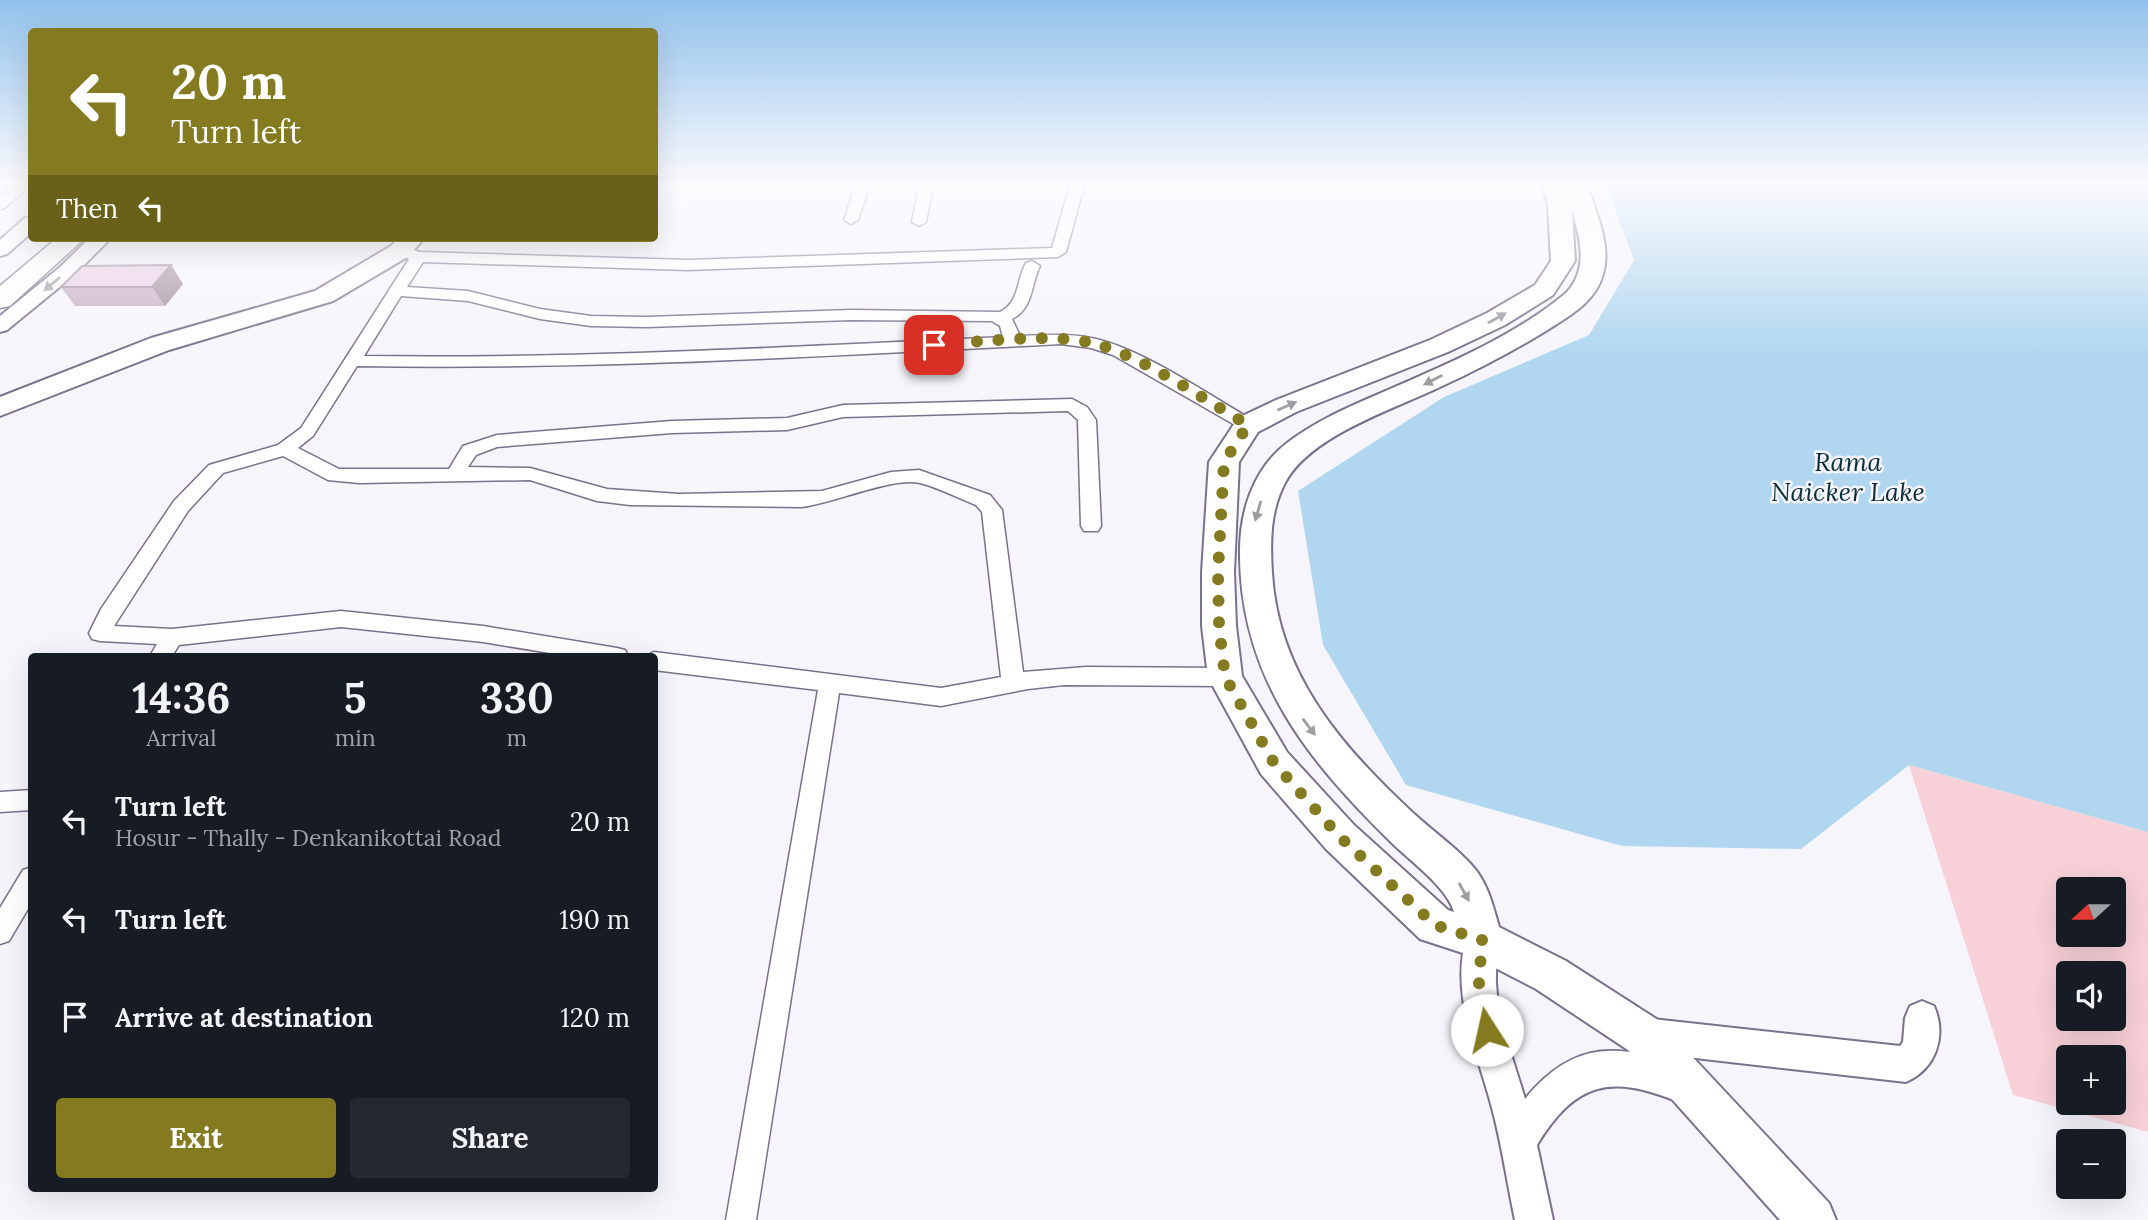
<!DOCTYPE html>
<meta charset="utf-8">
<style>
body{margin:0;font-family:Lora,serif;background:#242831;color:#f1f3f6;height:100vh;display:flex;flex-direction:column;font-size:26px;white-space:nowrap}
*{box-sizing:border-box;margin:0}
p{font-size:23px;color:#9ea1a6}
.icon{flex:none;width:38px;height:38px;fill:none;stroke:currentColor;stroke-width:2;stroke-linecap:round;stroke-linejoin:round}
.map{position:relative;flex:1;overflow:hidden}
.sheet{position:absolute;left:28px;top:653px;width:630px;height:539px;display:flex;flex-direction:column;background:#171b24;border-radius:7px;box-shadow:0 7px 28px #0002}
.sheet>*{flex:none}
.banner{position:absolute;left:28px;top:28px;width:630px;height:214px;border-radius:7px;box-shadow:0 7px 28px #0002;background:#847a20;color:#fff;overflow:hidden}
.needle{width:46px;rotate:249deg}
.controls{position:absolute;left:2056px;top:877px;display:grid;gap:14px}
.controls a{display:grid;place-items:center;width:70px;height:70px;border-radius:7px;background:#171b24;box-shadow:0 7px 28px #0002;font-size:35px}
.pin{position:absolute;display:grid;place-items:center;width:60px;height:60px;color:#fff;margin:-30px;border-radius:14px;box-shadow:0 4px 10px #0006}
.me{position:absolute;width:77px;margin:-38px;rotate:350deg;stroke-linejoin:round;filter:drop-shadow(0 0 5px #0008)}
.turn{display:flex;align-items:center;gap:24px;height:147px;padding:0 28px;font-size:32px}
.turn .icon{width:91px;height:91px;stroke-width:2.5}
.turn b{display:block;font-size:49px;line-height:60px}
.then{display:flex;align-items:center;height:66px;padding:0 28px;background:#0003;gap:14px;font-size:26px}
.eta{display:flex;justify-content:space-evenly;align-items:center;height:119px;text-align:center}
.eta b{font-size:42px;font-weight:800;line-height:49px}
.primary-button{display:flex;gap:14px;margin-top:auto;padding:14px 28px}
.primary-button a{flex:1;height:80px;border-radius:7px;background:#847a20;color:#fff;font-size:28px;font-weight:800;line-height:80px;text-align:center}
.primary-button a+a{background:#242831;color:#f1f3f6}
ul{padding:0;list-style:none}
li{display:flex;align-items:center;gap:21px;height:98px;padding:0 28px}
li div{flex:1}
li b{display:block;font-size:26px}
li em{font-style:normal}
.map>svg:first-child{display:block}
.green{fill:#f8d0d7;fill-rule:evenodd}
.water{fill:#b0d7ef}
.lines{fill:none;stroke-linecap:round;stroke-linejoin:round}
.minor-casing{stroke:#7a718c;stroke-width:3}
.tertiary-casing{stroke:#7a718c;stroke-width:4}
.primary-casing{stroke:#7a718c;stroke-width:4}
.trunk-casing{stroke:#7a718c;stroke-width:3}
.minor{fill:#fff;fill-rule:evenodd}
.tertiary{fill:#fff;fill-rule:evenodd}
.primary{fill:#fff;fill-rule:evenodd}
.trunk{fill:#fff;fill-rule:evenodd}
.wall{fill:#c8b0c2}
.shaded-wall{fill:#a2909e}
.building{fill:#e8cde2;stroke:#a2909e;stroke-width:2}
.oneway{fill:#9e9da1}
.route{stroke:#847a20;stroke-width:12;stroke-dasharray:0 21.6}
.labels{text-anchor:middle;stroke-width:5;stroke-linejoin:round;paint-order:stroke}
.water-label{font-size:26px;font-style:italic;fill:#0b2d3e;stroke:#f6f5fb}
</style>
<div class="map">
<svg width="2148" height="1220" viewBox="0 0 2148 1220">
<rect width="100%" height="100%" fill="#f6f5fb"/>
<path class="green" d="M1909,765L2148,832V1132L2013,1095ZM2068,889H2114V934H2068ZM2068,973H2114V1018H2068ZM2068,1057H2114V1102H2068Z"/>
<path class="water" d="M1605,182H2148V832L1909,765L1801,849L1622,846L1406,785L1323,645L1298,491L1444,397L1589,335L1634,260Z"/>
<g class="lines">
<g class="minor-casing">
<path id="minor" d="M17,182L32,183L5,208L0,209V197Z
M857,182H871L858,220L851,224L844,220Z
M920,182H934L926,222L919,226L912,222Z
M1071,182H1085L1066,252L1058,257L688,270L423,262L407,287L468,291L540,309L591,316L647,317L851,310L1000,312C1020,302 1016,280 1026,263L1032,261L1040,266C1030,286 1034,308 1012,319L1020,336C1045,335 1071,333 1096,339C1144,350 1209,395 1254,421L1257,425L1254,429H1242L1113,355L1091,348L1061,344C826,356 592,370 357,366L313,436L298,448L339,469H449L463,446L497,435L672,421L787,418L843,405L1072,399L1087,407L1096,420L1101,526L1098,531H1084L1081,526L1078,420L1068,411L843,417L787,430L672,433L497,447L476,455L468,467L530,468L607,489L679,494L822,491L891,472L919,470L990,495L1002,510L1023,672L1086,667L1225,668L1233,671L1236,677L1233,683L1225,686L1064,685L1028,689L941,706L839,693L756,1220H726L818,690L654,670V656H646L654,652L941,688L1001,677L982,512L976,505C958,498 939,488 920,483C891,477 835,503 802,507L630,505L597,501L530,480L359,483L328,480L283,456L223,473L188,511L114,626L172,629L341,611L483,626L617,648L625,650L628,656H568L483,642L341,627L179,645L172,656H150L157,644L100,641L92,639L89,633L101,609L174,501L209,465L278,445L301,428L409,259L396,252L399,249L404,247L420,252L688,260L1052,248ZM401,296L468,301L540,319L591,326L647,327L851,320L992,321L1000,326L1003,337C790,347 577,359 364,356Z
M32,790V810L0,812V792Z
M32,867V902L9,941L0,944V908L23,870Z"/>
</g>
<g class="tertiary-casing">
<path id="tertiary" d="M32,217V232L7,254L0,256V240L25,218Z
M90,238H111L73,276L7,330L0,332V316L59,268Z
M1482,925L1494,929C1501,947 1495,964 1496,983C1498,1022 1514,1061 1525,1099C1575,1038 1622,1043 1689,1070L1694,1083L1689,1096L1676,1101C1609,1074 1575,1083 1537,1145L1553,1220H1515C1507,1183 1502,1145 1492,1108C1478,1054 1446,985 1470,929Z
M1922,1001L1934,1006C1947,1036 1936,1069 1906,1082L1643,1052L1631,1047L1626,1035L1631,1023L1643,1018L1900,1046L1903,1042L1905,1018L1910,1006Z"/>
</g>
<g class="primary-casing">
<path id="primary" d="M1542,182H1586C1595,210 1612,245 1603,274C1596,301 1571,315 1549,329C1515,350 1479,369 1442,386C1395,409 1313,434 1286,481C1270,510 1270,541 1272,573C1278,674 1342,747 1412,812C1431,830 1465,854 1478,873C1489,889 1494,909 1499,927L1566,961L1658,1020L1829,1203L1836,1220H1780L1628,1050L1536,989L1472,956L1420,939L1326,849L1261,774L1208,677L1202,626V572L1209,462L1238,418L1276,400L1430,340L1487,313L1535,285L1551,261L1548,206ZM1572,210C1580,238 1589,269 1566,293C1516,335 1450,363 1390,389C1354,405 1318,419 1287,443C1252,470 1239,514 1240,556C1241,678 1308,761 1391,842C1410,861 1447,887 1454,912L1448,910L1354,825L1287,752L1242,676L1236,626L1234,572L1239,462L1258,432L1296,412L1448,352L1505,325L1553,295L1575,261Z
M399,238H424L409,256L333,301L169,350L0,416V397L151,338L315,291L391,246Z"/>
</g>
<g class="trunk-casing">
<path id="trunk" d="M57,238H85L10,306L0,308V286Z"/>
</g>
<use href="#minor" class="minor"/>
<use href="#tertiary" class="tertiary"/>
<use href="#primary" class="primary"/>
<use href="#trunk" class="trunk"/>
</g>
<path class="wall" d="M171,265L183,284L165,306H75L61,287Z"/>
<path class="shaded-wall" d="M171,265L183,284L165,306L152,287Z"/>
<path class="building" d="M171,265L152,287H61L82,266Z"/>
<defs><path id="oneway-solid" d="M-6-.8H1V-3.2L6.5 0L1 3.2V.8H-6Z" transform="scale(1.75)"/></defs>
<g class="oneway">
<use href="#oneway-solid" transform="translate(52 284) rotate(140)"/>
<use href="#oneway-solid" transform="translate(1497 318) rotate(-29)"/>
<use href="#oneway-solid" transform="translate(1433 380) rotate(153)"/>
<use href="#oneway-solid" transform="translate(1287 406) rotate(-24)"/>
<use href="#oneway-solid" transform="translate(1258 511) rotate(106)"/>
<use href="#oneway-solid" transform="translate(1309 727) rotate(53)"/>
<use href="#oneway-solid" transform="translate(1464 892) rotate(61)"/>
</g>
<linearGradient id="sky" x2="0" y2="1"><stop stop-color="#91c2eb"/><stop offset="0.52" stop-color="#fbfafd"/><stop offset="1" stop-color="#fbfafd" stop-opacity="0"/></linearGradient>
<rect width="2148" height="353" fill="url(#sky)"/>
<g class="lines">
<path class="route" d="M934,345C981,342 1052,332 1096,344C1143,357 1205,400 1248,425L1224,462L1218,572L1219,626L1225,677L1274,763L1340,837L1435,925L1482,940L1479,983L1487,1030"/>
</g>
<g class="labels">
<g class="water-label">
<text x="1848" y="471">Rama<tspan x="1848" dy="30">Naicker Lake</tspan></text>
</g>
</g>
</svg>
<div class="controls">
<a><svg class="needle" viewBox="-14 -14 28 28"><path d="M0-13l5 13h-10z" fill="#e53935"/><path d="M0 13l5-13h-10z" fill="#9ea1a6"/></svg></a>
<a><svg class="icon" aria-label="sound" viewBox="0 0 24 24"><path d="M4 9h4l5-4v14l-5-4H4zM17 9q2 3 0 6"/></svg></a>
<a>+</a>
<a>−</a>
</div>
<div class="pin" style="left:934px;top:345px;background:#d93025"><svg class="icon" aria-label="arrive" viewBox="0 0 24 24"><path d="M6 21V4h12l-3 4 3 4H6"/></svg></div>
<svg class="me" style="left:1487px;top:1030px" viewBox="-20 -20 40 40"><circle r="19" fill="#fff"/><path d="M0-13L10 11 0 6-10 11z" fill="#847a20"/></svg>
<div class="banner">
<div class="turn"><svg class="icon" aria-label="left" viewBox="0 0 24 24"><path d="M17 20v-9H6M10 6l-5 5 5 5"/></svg><div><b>20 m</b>Turn left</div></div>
<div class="then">Then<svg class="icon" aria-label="left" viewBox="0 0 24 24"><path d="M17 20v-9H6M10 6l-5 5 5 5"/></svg></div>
</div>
<section class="sheet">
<div class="eta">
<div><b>14:36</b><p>Arrival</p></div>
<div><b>5</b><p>min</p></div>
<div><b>330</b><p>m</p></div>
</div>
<ul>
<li><svg class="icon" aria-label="left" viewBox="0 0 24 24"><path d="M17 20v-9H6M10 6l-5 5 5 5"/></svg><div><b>Turn left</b><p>Hosur - Thally - Denkanikottai Road</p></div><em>20 m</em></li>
<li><svg class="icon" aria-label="left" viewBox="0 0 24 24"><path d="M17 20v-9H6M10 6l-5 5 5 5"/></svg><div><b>Turn left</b></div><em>190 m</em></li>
<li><svg class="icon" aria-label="arrive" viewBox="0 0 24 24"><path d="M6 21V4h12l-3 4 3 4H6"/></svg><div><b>Arrive at destination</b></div><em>120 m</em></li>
</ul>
<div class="primary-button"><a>Exit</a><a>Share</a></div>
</section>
</div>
